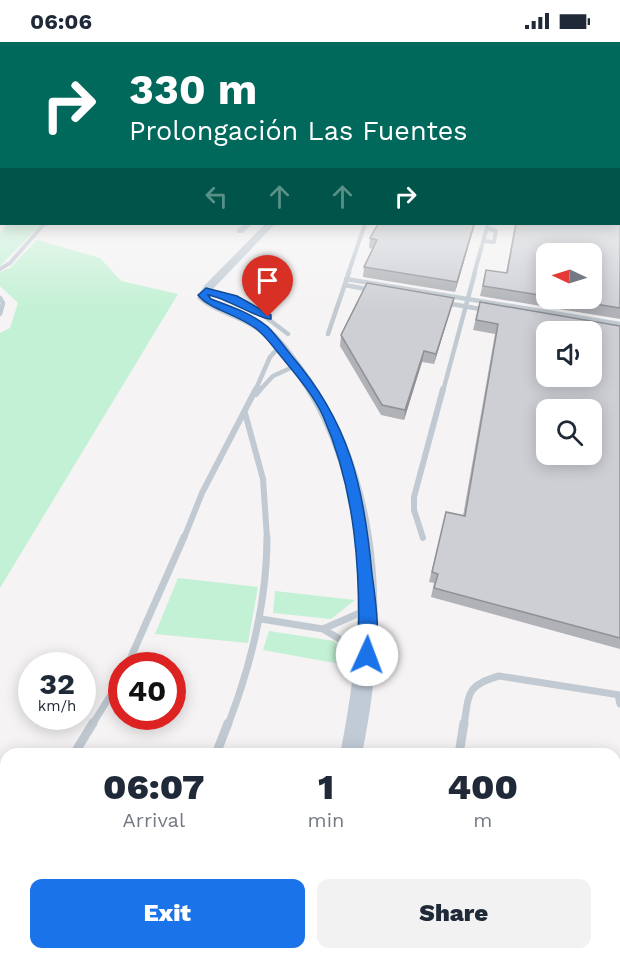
<!DOCTYPE html>
<meta charset="utf-8">
<style>
body{margin:0;font-family:"Work Sans",sans-serif;background:#f2f2f3;color:#1f2937;height:100vh;display:flex;flex-direction:column;font-size:22px;white-space:nowrap}
*{box-sizing:border-box;margin:0}
p{font-size:20px;color:#747a83}
.icon{flex:none;width:33px;height:33px;fill:none;stroke:currentColor;stroke-width:2;stroke-linecap:round;stroke-linejoin:round}
.map{position:relative;flex:1;overflow:hidden}
.drawer{position:absolute;left:0px;top:706px;width:621px;height:212px;display:flex;flex-direction:column;background:#fff;border-radius:18px 18px 0 0;box-shadow:0 3px 15px #0003}
.drawer>*{flex:none}
.banner{position:absolute;left:0px;top:0px;width:621px;height:183px;box-shadow:0 3px 15px #0003;background:#00695c;color:#fff;overflow:hidden}
.needle{width:39px;rotate:274deg}
.buttons{position:absolute;left:536px;top:201px;display:grid;gap:12px}
.buttons a{display:grid;place-items:center;width:66px;height:66px;border-radius:12px;background:#fff;box-shadow:0 3px 15px #0003;font-size:30px}
.speed{position:absolute;left:18px;top:610px;display:flex;gap:12px;font-size:30px;font-weight:700;text-align:center}
.speed>*{display:grid;place-content:center;width:78px;height:78px;border-radius:50%;background:#fff;box-shadow:0 3px 15px #0003;line-height:1}
.speed small{font-size:15px;font-weight:400}
.speed .limit{border:9px solid #d22;background:#fff;color:#111}
.pin{position:absolute;display:grid;place-items:center;width:51px;height:51px;color:#fff;margin:-62px -26px;border-radius:50% 50% 50% 0;rotate:-45deg;box-shadow:0 0 6px #0007}
.pin .icon{rotate:45deg}
.me{position:absolute;width:66px;margin:-33px;rotate:2deg;stroke-linejoin:round;filter:drop-shadow(0 0 4px #0008)}
.turn{display:flex;align-items:center;gap:21px;height:126px;padding:0 30px;font-size:27px}
.turn .icon{width:78px;height:78px;stroke-width:2.5}
.turn b{display:block;font-size:42px;line-height:51px}
.lanes{display:flex;align-items:center;height:57px;padding:0 30px;background:#0003;justify-content:center;gap:30px;direction:ltr}
.lanes .off{opacity:.35}
.eta{display:flex;justify-content:space-evenly;align-items:center;height:102px;text-align:center}
.eta b{font-size:36px;font-weight:800;line-height:42px}
.button{display:flex;gap:12px;margin-top:auto;padding:12px 30px}
.button a{flex:1;height:69px;border-radius:12px;background:#1a73e8;color:#fff;font-size:24px;font-weight:800;line-height:69px;text-align:center}
.button a+a{background:#f2f2f3;color:#1f2937}
.status{display:flex;justify-content:space-between;align-items:center;height:42px;padding:0 30px;background:#fff;direction:ltr}
.status svg{height:16px;fill:currentColor}
.map>svg:first-child{display:block}
.green{fill:#c3f1d5}
.lines{fill:none;stroke-linecap:round;stroke-linejoin:round}
.lane-far4{stroke:#c1cad2;stroke-width:4}
.lane-far3{stroke:#c1cad2;stroke-width:4.5}
.lane-far2{stroke:#c1cad2;stroke-width:6}
.lane-far1{stroke:#c1cad2;stroke-width:7}
.lane{stroke:#c1cad2;stroke-width:9}
.street{fill:#c1cad2;fill-rule:evenodd}
.secondary{fill:#c1cbd6;fill-rule:evenodd}
.wall{fill:#b0b2b7;fill-rule:evenodd}
.shaded-wall{fill:#909195}
.building{fill:#cdcfd5;stroke:#909195;stroke-width:1.5;fill-rule:evenodd}
.route{fill:#1a73e8;stroke:#114b97;stroke-width:1.5}
</style>
<div class="status"><b>06:06</b><svg viewBox="0 0 49 12"><path d="M0 12V9h3v3zM5 12V6h3v6zM10 12V3h3v9zM15 12V0h3v12zM26 1h20v11H26zM47 4h2v5h-2z"/></svg></div>
<div class="map">
<svg width="620" height="917" viewBox="0 0 620 917">
<rect width="100%" height="100%" fill="#f5f3f3"/>
<path class="green" d="M7,182H41L0,224V191Z
M37,198L100,216L121,239L178,252L0,546V291L10,286L18,261L0,244V230L10,226Z
M178,536L258,545L248,601L155,592Z
M275,549L355,558L331,577L273,571Z
M269,589L334,599L351,624L263,608Z"/>
<g class="lines">
<path class="lane-far4" d="M483,199L494,200L496,189L487,186
M0,227L10,221L44,182
M348,232L365,182
M474,232L488,182"/>
<path class="lane-far3" d="M346,237L620,282
M345,243L371,248
M206,249L247,261L288,292
M0,256L3,261L0,272
M446,261L486,268
M328,292L349,230
M255,349L270,315L280,304
M259,349L273,334L295,324
M443,349L475,230"/>
<path class="lane-far2" d="M256,352L260,347
M245,371L263,437L267,496
M184,496L202,451L256,347
M423,496L414,468V455L443,347"/>
<path class="lane-far1" d="M261,577L323,587L362,570
M323,587L361,610
M127,624L184,495
M618,653L620,662
M92,683L122,635
M228,683C251,623 267,559 267,495
M464,683C469,652 466,643 499,634L620,653"/>
<path class="lane" d="M74,712L93,681
M216,712L228,681
M459,712L464,681
M0,907L6,879
M131,917L133,912
M328,917L329,912
M431,917L432,912"/>
<path class="street" d="M244,182H252L243,191H237V187Z"/>
<path class="secondary" d="M0,146H2V152H0Z
M265,182H275L213,247L209,255C229,266 252,271 270,286C287,301 300,321 313,339C387,448 388,587 362,712H340C369,571 373,410 267,298C247,276 215,274 197,256L204,244Z
M280,912H308L307,917H279Z"/>
</g>
<path class="wall" d="M620,157V277L480,254L486,228L506,231L515,182H620ZM546,212L591,256H546Z
M378,182H475L455,250L363,235L364,225L373,207L369,206L370,196Z
M454,256L434,322L422,320L404,378L381,373L340,304L341,293Z
M480,260L620,284V607L431,555L434,541L429,540L446,470L463,474L495,292L473,288Z
M443,912H615L620,917H442Z"/>
<path class="shaded-wall" d="M474,182H475L455,250L457,240Z
M454,256L451,266L434,322L436,312Z
M424,309L422,320L404,378L405,368Z"/>
<path class="building" d="M620,157V266L559,256H591V212H546V254L483,244L486,228L507,231L516,182H620Z
M378,182H474L457,240L364,225L377,198L370,196Z
M367,241L454,256L436,312L424,309L405,368L382,363L341,293Z
M480,260L620,284V596L434,546L438,532L432,530L446,470L465,474L498,282L476,278ZM546,290H591V334H546ZM546,368H591V412H546Z
M615,761L620,762V917H449L450,912H615Z"/>
<linearGradient id="sky" x2="0" y2="1"><stop stop-color="#85c3ea"/><stop offset="0.52" stop-color="#fafafa"/><stop offset="1" stop-color="#fafafa" stop-opacity="0"/></linearGradient>
<rect width="620" height="267" fill="url(#sky)"/>
<path class="route" d="M206,246L237,254L271,273V277C260,278 227,256 208,253L211,257C230,264 251,271 268,285C276,293 284,304 291,313C350,381 364,445 372,532C375,555 382,597 373,618L367,621L361,618L358,613C361,532 356,449 323,374C314,354 298,335 284,318C276,309 269,298 260,290C244,274 209,268 198,253Z"/>
</svg>
<div class="buttons">
<a><svg class="needle" viewBox="-14 -14 28 28"><path d="M0-13l5 13h-10z" fill="#e53935"/><path d="M0 13l5-13h-10z" fill="#747a83"/></svg></a>
<a><svg class="icon" aria-label="sound" viewBox="0 0 24 24"><path d="M4 9h4l5-4v14l-5-4H4zM17 9q2 3 0 6"/></svg></a>
<a><svg class="icon" aria-label="search" viewBox="0 0 24 24"><circle cx="10" cy="10" r="6"/><path d="M15 15l6 6"/></svg></a>
</div>
<div class="speed"><div>32<small>km/h</small></div><div class="limit">40</div></div>
<div class="pin" style="left:268px;top:275px;background:#d93025"><svg class="icon" aria-label="arrive" viewBox="0 0 24 24"><path d="M6 21V4h12l-3 4 3 4H6"/></svg></div>
<svg class="me" style="left:367px;top:613px" viewBox="-20 -20 40 40"><circle r="19" fill="#fff"/><path d="M0-13L10 11 0 6-10 11z" fill="#1a73e8"/></svg>
<div class="banner">
<div class="turn"><svg class="icon" aria-label="right" viewBox="0 0 24 24"><path d="M7 20v-9h11M14 6l5 5-5 5"/></svg><div><b>330 m</b>Prolongación Las Fuentes</div></div>
<div class="lanes"><svg class="icon off" aria-label="left" viewBox="0 0 24 24"><path d="M17 20v-9H6M10 6l-5 5 5 5"/></svg><svg class="icon off" aria-label="ahead" viewBox="0 0 24 24"><path d="M12 20V5M6 11l6-6 6 6"/></svg><svg class="icon off" aria-label="ahead" viewBox="0 0 24 24"><path d="M12 20V5M6 11l6-6 6 6"/></svg><svg class="icon" aria-label="right" viewBox="0 0 24 24"><path d="M7 20v-9h11M14 6l5 5-5 5"/></svg></div>
</div>
<section class="drawer">
<div class="eta">
<div><b>06:07</b><p>Arrival</p></div>
<div><b>1</b><p>min</p></div>
<div><b>400</b><p>m</p></div>
</div>
<div class="button"><a>Exit</a><a>Share</a></div>
</section>
</div>
